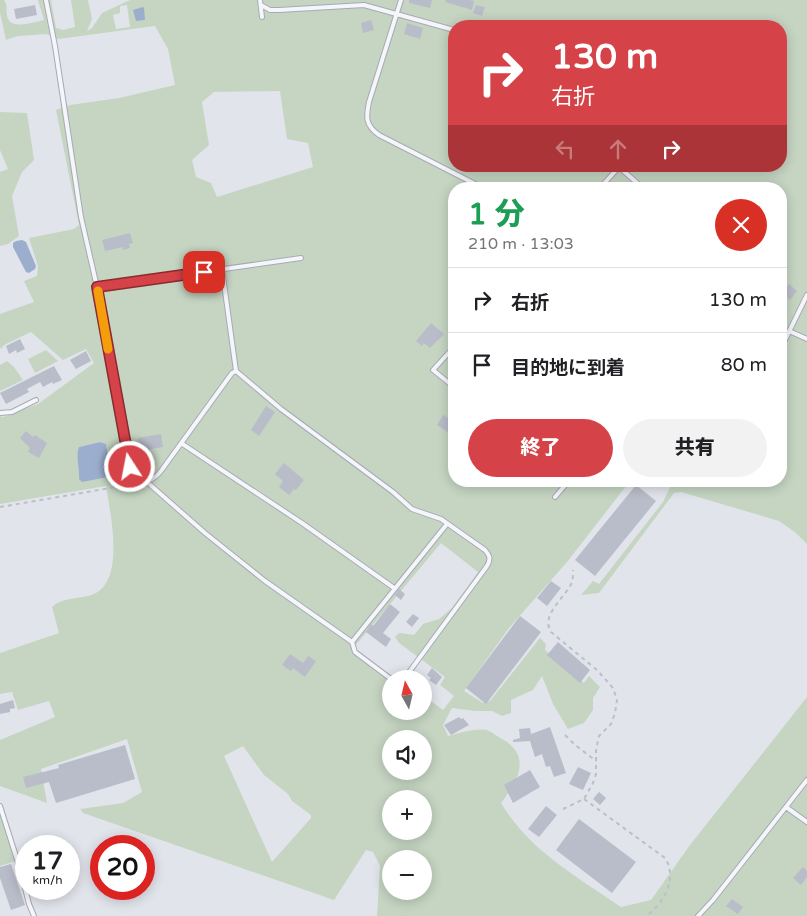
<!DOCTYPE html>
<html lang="ja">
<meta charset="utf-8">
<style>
body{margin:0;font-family:"Varela Round","Noto Sans JP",sans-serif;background:#f2f2f2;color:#202124;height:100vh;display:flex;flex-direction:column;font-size:19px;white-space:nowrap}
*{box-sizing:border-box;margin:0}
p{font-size:16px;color:#757577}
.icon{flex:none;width:28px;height:28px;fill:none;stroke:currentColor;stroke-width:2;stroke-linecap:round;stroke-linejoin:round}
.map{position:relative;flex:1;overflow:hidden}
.drawer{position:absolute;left:448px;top:182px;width:339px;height:305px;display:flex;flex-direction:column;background:#fff;border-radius:20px;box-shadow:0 2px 12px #0003}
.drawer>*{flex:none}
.hud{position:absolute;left:448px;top:20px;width:339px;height:152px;border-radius:20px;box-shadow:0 2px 12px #0003;background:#d54247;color:#fff;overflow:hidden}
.needle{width:32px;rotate:352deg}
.buttons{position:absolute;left:382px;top:670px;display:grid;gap:10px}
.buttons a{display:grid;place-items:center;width:50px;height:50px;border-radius:50%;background:#fff;box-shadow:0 2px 12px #0003;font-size:25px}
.speed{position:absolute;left:15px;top:835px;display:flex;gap:10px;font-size:25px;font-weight:700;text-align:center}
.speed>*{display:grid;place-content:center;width:65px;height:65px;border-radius:50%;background:#fff;box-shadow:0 2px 12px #0003;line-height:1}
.speed small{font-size:12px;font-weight:400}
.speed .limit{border:8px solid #d22;background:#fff;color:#111}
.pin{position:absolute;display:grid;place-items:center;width:42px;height:42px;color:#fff;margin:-21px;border-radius:10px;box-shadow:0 2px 8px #0006}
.me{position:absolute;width:55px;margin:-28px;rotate:349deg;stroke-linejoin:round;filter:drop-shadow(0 0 4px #0008)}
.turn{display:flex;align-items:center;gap:18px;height:105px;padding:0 20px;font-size:22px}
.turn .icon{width:65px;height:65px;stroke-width:2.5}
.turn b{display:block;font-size:35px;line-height:42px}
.lanes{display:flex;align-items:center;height:48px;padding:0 20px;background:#0003;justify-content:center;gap:25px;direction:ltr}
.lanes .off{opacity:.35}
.round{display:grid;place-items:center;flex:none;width:52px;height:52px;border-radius:26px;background:#f2f2f2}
.head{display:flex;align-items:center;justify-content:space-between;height:85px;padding:0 20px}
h1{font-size:30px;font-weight:800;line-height:38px;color:#1e9e55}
.button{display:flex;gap:10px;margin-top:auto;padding:10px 20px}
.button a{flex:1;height:58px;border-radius:30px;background:#d54247;color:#fff;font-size:20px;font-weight:800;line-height:58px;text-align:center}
.button a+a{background:#f2f2f2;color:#202124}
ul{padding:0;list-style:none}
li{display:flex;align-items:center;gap:15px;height:65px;padding:0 20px;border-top:1px solid #e0e0e0}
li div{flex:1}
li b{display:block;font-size:19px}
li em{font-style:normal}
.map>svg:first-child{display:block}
.green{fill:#c5d5c2;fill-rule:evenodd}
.water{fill:#9baecd}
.building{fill:#b9bdc9}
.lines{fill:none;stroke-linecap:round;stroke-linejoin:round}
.lane-casing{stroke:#a7aab6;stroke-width:6}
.path{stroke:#bcbfc6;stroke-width:2;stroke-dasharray:4 4;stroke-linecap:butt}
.lane{stroke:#f5f6f9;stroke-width:4}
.route-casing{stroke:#8a2b2e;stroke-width:12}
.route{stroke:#d54247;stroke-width:9}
.slow{stroke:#f59e0b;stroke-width:9}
</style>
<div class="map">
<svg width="807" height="916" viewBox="0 0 807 916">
<rect width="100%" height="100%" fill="#e2e4eb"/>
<path class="green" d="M0,0H4C8,5 6,10 7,16C10,31 34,22 44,20L38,0H51L56,28L63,30L75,27L71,0H88L92,19L87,31L92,28L102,13L130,0H807V544L796,533L779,521L681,492L674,493L599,593L581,595L593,581L599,584L663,502L673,481H780V189H454V481H630L567,562L509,628L464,691L483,703L490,701L540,638L546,644L545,650L584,683L589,676L600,687L593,698V710L584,723L568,729L553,704L542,676L533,690L511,700V713L502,716L492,711H475L452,708L443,725L448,736C460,733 474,728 487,730C492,732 498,737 504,740C532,757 517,783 501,803C530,851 576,876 621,907L651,900L690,845L807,697V916H377L380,866L373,852L366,850L334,900L83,813L80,809L123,803L142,792L127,739L41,769L47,803L0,786V740L55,717L49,701L18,710L12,692L0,694V653L59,633L52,607C64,596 82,600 96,593C125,577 110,512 106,486L0,504V416L3,417L38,404L94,363L86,349L63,360L31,332L4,345L1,349L0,347V314L34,302L24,281L37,276L38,266L29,238L74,229L79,225L56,110L70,105L119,98L175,85L168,49L155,26L58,39L47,34L18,36L6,40L0,13ZM127,5L130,27L116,29L113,15L120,13V6ZM454,26H780V166H454ZM280,91L287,139L308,143L313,167L217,197L211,183L196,177L192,160L209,145L202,102L214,92ZM100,442L106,444L111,474L79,479C80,469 75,456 79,447ZM441,543L478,572L452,608L439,619L423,624L414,635L399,633L395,637L399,643L445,677L440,685L454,696L443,710L424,696V711H391V683L357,657L355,646ZM391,739H424V771H391ZM243,746L264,775L288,794L292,801L311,815V818L272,862L224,756ZM391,799H424V831H391ZM391,859H424V891H391Z
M0,112L27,113L34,160L22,172L12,196L19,236L8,244L0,246V172L8,169L0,150Z
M46,350L58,361L35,373L28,359Z
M7,361L14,367L23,380L0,391V365Z
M0,815L11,847L18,860L0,866Z"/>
<path class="water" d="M143,7L144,8L145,20L136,21L133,10Z
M22,240L26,242L36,266L35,269L29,273L26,272L13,247V243L16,241Z
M100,442L106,444L111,474L108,477L82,482L79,479C80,469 75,456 79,447Z"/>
<path class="building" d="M409,0H432L430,8L409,3Z
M446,0H469L474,1L472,10L445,2Z
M35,5L37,15L16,19L14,9Z
M476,5L485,7L482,16L473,13Z
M371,20L374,30L363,33L361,23Z
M407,23L423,28L420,39L404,34Z
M130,233L133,243L129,244L130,248L123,250V247L105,251L102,240Z
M789,284L797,291L790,300L782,293Z
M431,323L444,334L430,348L424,343L422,346L416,341Z
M20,339L25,349L17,353L16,350L9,354L6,346Z
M86,351L91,361L76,369L70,360Z
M54,366L62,380L53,384L52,382L43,387L40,382L27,389L29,392L6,404L0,393Z
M266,406L275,412L259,436L251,430Z
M443,415L454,421V425L449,433L437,425Z
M26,431L33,437L35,435L47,443L39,458L28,452L30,448L20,438Z
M161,434L163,447L147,450L148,452L132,453L130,443L138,442V438Z
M284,463L304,480L296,490L294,489L289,495L279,487L283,481L275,474Z
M636,485L656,501L595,576L575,560Z
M551,581L561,588L547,606L537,598Z
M399,589L405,594L401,600L395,595Z
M390,604L400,612L383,633L391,639L386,647L366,632L371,624L373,626Z
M413,614L419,618L412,627L406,622Z
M520,616L541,632L486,704L466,688Z
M558,642L590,670L580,683L547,655Z
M290,654L303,663L308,656L316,661L305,677L293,668L291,671L282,665Z
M432,668L442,677L436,685L429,680L431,678L427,675Z
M13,700L15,708L10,709V712L0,714V704Z
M459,717L461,719L463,718L469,725L451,735L444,725Z
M550,727L566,773L554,777L550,766L546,767L542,754L535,757L530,741L513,742V740L520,738L519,729L530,728L531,734Z
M125,745L135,779L56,803L49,782L26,788L23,777L59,768L58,765Z
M578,767L591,773L583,790L569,784Z
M530,770L540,787L513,803L504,785Z
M599,792L606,798L600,805L593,799Z
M546,806L557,815L539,837L528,829Z
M579,819L636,862L612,893L556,850Z
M11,864L25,905L11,910L0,878V867Z
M803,867L807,871V877L801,885L793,878Z
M732,899L743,907L738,914L726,906Z"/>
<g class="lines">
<g class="lane-casing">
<path id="lane" d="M46,0L55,46L81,217L97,287L133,484C146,482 153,481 161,471L232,373L236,371
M260,0L262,17
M401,0L369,102C366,117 365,125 379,135L485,189
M261,5L270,10H279L364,5L454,30
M599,189L619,167L644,189
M222,269L236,371L281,409L393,492L412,509L441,519L485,550C490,556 491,559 487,566L404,679
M97,287L301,258
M789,331L807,339
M454,347L433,370L454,387
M780,350L807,295
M0,413L12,412L36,400
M181,443L302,523L394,588
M147,482L205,533L265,581L352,642L355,652L391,679
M555,497L567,483
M352,642L447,524
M0,806L21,872L29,904L34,916
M786,807L807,822
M698,916L713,900L807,780"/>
</g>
<path class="path" d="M0,507L128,485
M565,735L574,744L596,761
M584,799L665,858C678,878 664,904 646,916
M563,809L584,799L593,783L596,774V750L599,736L611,724L615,713L617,700L613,688L597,670L551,632C541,616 562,600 570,586C573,582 573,576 573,570"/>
<use href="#lane" class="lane"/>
</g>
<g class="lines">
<g class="route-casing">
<path id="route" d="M130,467L97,287L204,272"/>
</g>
<use href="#route" class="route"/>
<path class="slow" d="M98,291L108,349"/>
</g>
</svg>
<div class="buttons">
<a><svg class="needle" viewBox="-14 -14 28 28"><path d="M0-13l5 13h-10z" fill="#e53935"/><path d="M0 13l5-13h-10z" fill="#757577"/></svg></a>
<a><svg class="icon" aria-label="sound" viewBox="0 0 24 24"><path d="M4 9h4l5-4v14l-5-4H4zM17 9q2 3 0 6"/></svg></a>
<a>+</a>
<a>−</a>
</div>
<div class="speed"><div>17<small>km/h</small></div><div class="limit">20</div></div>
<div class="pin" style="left:204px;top:272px;background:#d93025"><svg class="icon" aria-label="arrive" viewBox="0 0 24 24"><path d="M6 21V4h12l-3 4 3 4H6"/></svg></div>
<svg class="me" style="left:130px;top:467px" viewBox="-20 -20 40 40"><circle r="17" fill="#d54247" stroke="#fff" stroke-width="3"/><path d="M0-11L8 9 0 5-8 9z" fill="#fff"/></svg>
<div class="hud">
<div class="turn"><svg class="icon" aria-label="right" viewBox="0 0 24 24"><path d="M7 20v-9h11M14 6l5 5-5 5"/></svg><div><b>130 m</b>右折</div></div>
<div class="lanes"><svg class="icon off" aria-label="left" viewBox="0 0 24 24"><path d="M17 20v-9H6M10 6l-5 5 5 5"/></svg><svg class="icon off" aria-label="ahead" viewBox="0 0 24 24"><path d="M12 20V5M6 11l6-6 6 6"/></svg><svg class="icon" aria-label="right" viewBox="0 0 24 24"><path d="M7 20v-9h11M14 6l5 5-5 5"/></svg></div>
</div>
<section class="drawer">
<div class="head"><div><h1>1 分</h1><p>210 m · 13:03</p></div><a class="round" style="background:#d93025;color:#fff"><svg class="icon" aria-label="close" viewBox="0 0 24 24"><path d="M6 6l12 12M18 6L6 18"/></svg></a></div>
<ul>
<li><svg class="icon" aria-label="right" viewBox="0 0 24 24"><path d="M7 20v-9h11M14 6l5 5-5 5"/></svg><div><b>右折</b></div><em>130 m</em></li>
<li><svg class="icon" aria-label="arrive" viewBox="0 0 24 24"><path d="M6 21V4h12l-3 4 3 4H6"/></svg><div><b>目的地に到着</b></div><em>80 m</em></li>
</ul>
<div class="button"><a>終了</a><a>共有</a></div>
</section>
</div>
